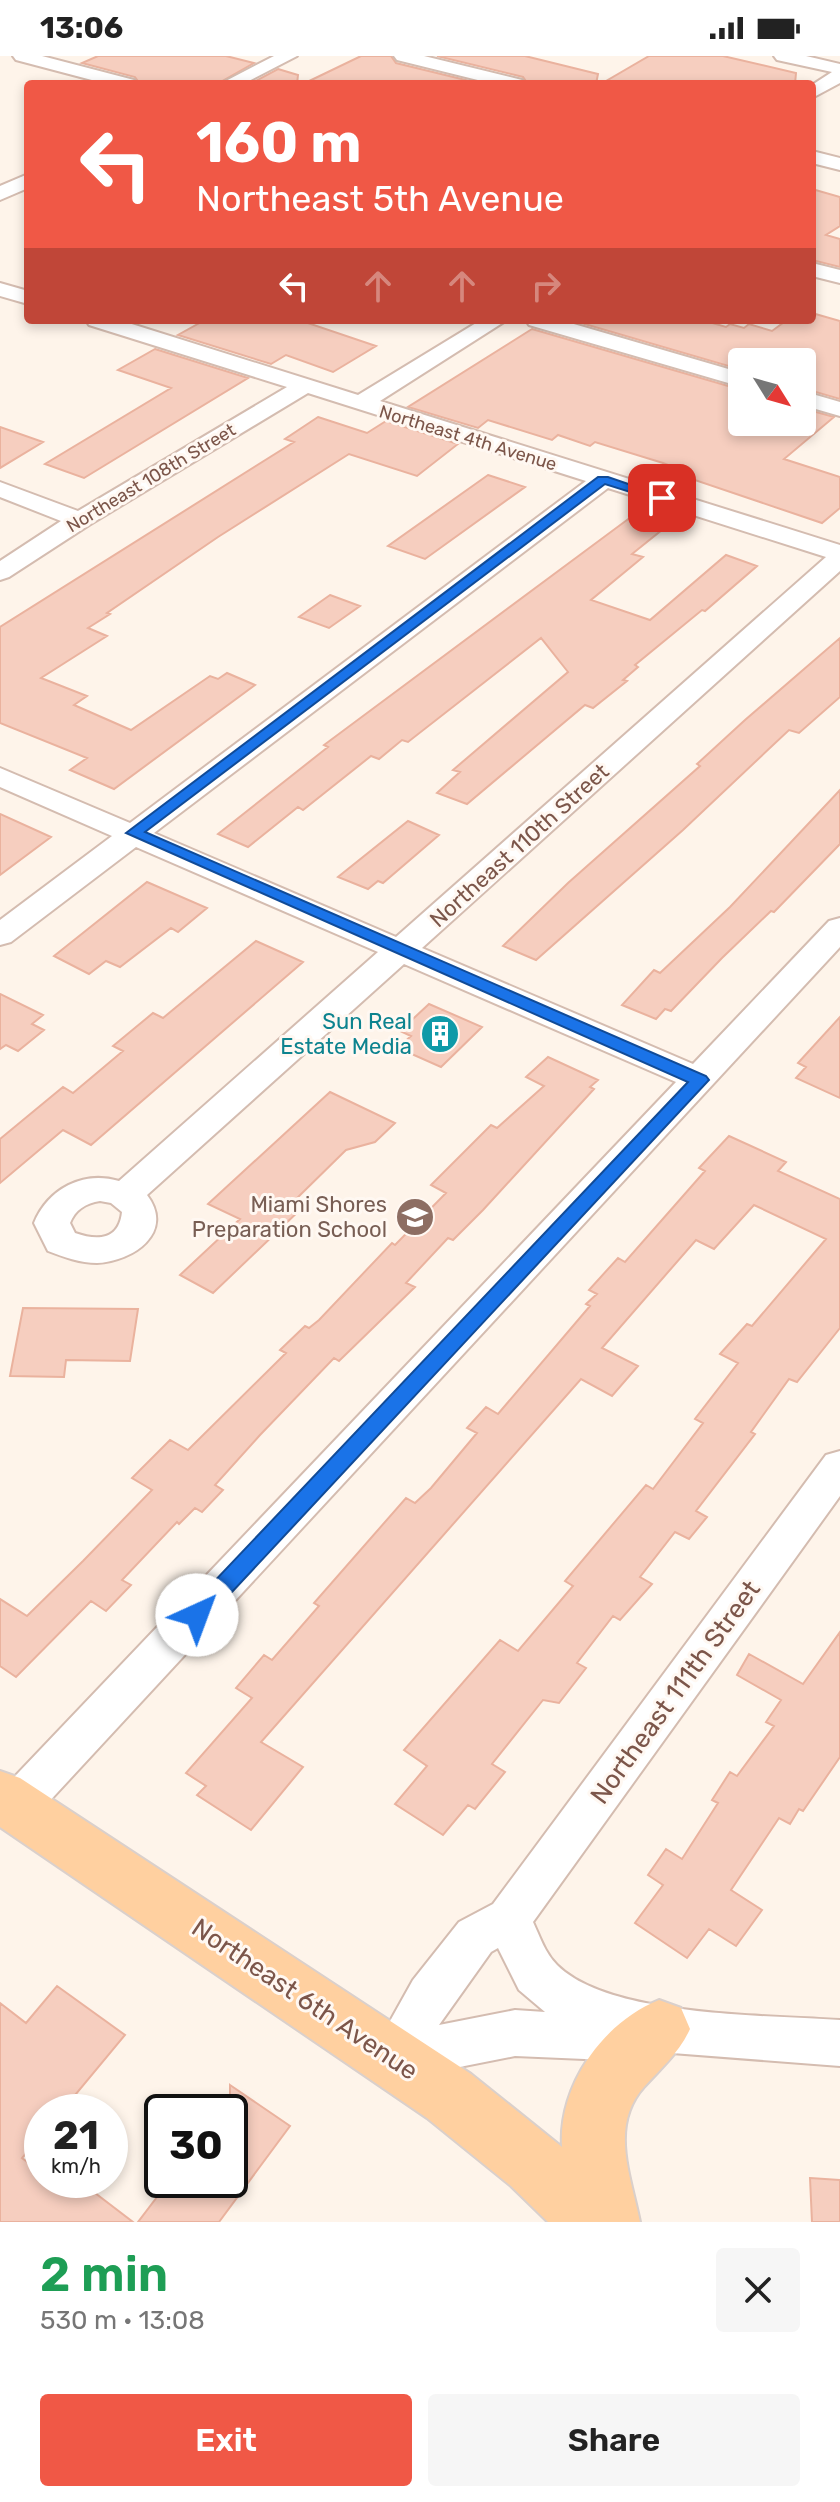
<!DOCTYPE html>
<meta charset="utf-8">
<style>
body{margin:0;font-family:Rubik,sans-serif;background:#f6f6f6;color:#222;height:100vh;display:flex;flex-direction:column;font-size:30px;white-space:nowrap}
*{box-sizing:border-box;margin:0}
p{font-size:26px;color:#767676}
.icon{flex:none;width:44px;height:44px;fill:none;stroke:currentColor;stroke-width:2;stroke-linecap:round;stroke-linejoin:round}
.map{position:relative;height:2166px;overflow:hidden}
.drawer{display:flex;flex-direction:column;background:#fff;flex:1}
.drawer>*{flex:none}
.banner{position:absolute;left:24px;top:24px;width:792px;height:244px;border-radius:8px;box-shadow:0 4px 12px #0003;background:#f05846;color:#fff;overflow:hidden}
.needle{width:52px;rotate:127deg}
.tools{position:absolute;left:728px;top:292px;display:grid;gap:16px}
.tools a{display:grid;place-items:center;width:88px;height:88px;border-radius:8px;background:#fff;box-shadow:0 4px 12px #0003;font-size:40px}
.speed{position:absolute;left:24px;top:2038px;display:flex;gap:16px;font-size:40px;font-weight:700;text-align:center}
.speed>*{display:grid;place-content:center;width:104px;height:104px;border-radius:50%;background:#fff;box-shadow:0 4px 12px #0003;line-height:1}
.speed small{font-size:20px;font-weight:400}
.speed .limit{border:4px solid #111;border-radius:12px;background:#fff;color:#111}
.pin{position:absolute;display:grid;place-items:center;width:68px;height:68px;color:#fff;margin:-34px;border-radius:16px;box-shadow:0 4px 12px #0006}
.me{position:absolute;width:88px;margin:-44px;rotate:43deg;stroke-linejoin:round;filter:drop-shadow(0 0 6px #0008)}
.turn{display:flex;align-items:center;gap:28px;height:168px;padding:0 40px;font-size:36px}
.turn .icon{width:104px;height:104px;stroke-width:2.5}
.turn b{display:block;font-size:56px;line-height:68px}
.lanes{display:flex;align-items:center;height:76px;padding:0 40px;background:#0003;justify-content:center;gap:40px;direction:ltr}
.lanes .off{opacity:.35}
.round{display:grid;place-items:center;flex:none;width:84px;height:84px;border-radius:8px;background:#f6f6f6}
.summary{display:flex;align-items:center;justify-content:space-between;height:136px;padding:0 40px}
h1{font-size:48px;font-weight:600;line-height:60px;color:#1e9e55}
.primary-button{display:flex;gap:16px;margin-top:auto;padding:16px 40px}
.primary-button a{flex:1;height:92px;border-radius:8px;background:#f05846;color:#fff;font-size:32px;font-weight:600;line-height:92px;text-align:center}
.primary-button a+a{background:#f6f6f6;color:#222}
.status{display:flex;justify-content:space-between;align-items:center;height:56px;padding:0 40px;background:#fff;direction:ltr}
.status svg{height:22px;fill:currentColor}
.map>svg:first-child{display:block}
.building{fill:#f6cebf;stroke:#eab29e;stroke-width:2}
.lines{fill:none;stroke-linecap:round;stroke-linejoin:round}
.minor-casing{stroke:#d4bcb0;stroke-width:4}
.major-casing{stroke:#dad0cc;stroke-width:4}
.minor{fill:#fff;fill-rule:evenodd}
.major{fill:#ffd0a0;fill-rule:evenodd}
.route{fill:#1a73e8;stroke:#114b97;stroke-width:2}
.labels{text-anchor:middle;stroke-width:6;stroke-linejoin:round;paint-order:stroke}
.far-street-label{font-size:18px;fill:#7c564a;stroke:#fff8f2}
.street-label{font-size:22px;fill:#7c564a;stroke:#fff8f2}
.culture-label{font-size:22px;fill:#0d838f;stroke:#fff8f2;text-anchor:end}
.education-label{font-size:22px;fill:#785e54;stroke:#fff8f2;text-anchor:end}
.near-street-label{font-size:26px;fill:#7c564a;stroke:#fff8f2}
</style>
<div class="status"><b>13:06</b><svg viewBox="0 0 49 12"><path d="M0 12V9h3v3zM5 12V6h3v6zM10 12V3h3v9zM15 12V0h3v12zM26 1h20v11H26zM47 4h2v5h-2z"/></svg></div>
<div class="map">
<svg width="840" height="2166" viewBox="0 0 840 2166">
<rect width="100%" height="100%" fill="#fef4ea"/>
<path class="building" d="M98,0H226L254,7L217,28H140L135,21L82,7Z
M361,0H391L396,7L482,28H303Z
M437,0H525L598,18L596,28H528L523,21Z
M649,0H723L796,17L795,28H601Z
M278,13L298,19L297,28H250Z
M812,133L840,141V170L826,179L840,183V211L812,204Z
M812,257L840,265V343L802,332V306H742V314L571,264H702L726,271L730,268L744,272L749,268L772,275L787,264H812Z
M205,264H299L376,290L333,316L286,299L271,308L178,279Z
M532,273L742,334V366H802V352L834,361L784,403L840,421V452L822,467L671,416L676,412L663,407L595,386L590,390L558,379L552,384L488,364L478,372L408,351Z
M155,293L248,322L84,422L45,408L171,332L118,314Z
M318,361L367,377L386,365L458,388L417,420L349,398L218,481L107,557L110,558L88,572L107,580L41,622L87,640L74,649L131,674L210,620L218,623L227,617L255,629L114,733L70,714L87,702L0,667V571L294,386L285,383Z
M0,371L43,386L0,412Z
M488,419L525,431L425,503L388,490Z
M635,458L668,469L632,498L643,501L591,544L650,564L726,499L757,510L705,555L702,554L635,609L638,611L623,624L627,625L593,652L585,649L467,748L437,737L460,716L453,714L568,616L541,582L408,686L402,684L379,703L371,700L303,754L298,751L248,791L218,778L328,691L324,689Z
M330,539L360,550L329,572L299,561Z
M840,582V641L799,677L789,674L683,774L536,904L503,890L568,827L700,710L697,708L745,664Z
M840,734V788L774,856L771,855L722,902L671,955L665,953L656,963L622,949L654,914L660,917L730,851Z
M0,758L51,781L0,819Z
M408,765L439,779L383,827L378,825L368,833L338,821Z
M147,826L207,852L178,876L171,872L120,911L106,905L89,918L54,900Z
M256,885L303,906L91,1089L63,1074L0,1127V1083L63,1031L73,1037L123,995L113,990L153,957L163,962Z
M0,938L43,959L32,968L44,974L18,995L6,989L0,993Z
M429,948L482,971L441,1011L398,992L411,980L400,975Z
M840,961V1042L796,1022L806,1011L798,1007Z
M548,1001L598,1024L590,1031L594,1033L483,1154L453,1184L448,1182L406,1227L415,1231L339,1305L334,1302L260,1379L215,1429L223,1434L202,1456L195,1452L179,1468L177,1466L122,1524L131,1529L106,1555L91,1545L16,1621L0,1610V1543L27,1560L83,1505L152,1434L132,1422L170,1384L188,1394L286,1297L280,1294L305,1270L309,1272L319,1264L392,1187L395,1189L446,1137L431,1129L491,1069L497,1072L544,1030L526,1021Z
M330,1036L395,1067L375,1086L346,1094L293,1146L303,1151L213,1237L180,1219L240,1163L208,1148Z
M729,1080L786,1106L778,1115L840,1143V1272L797,1326L789,1323L751,1376L755,1378L696,1455L707,1461L689,1483L675,1476L640,1521L652,1528L620,1564L613,1560L577,1607L586,1612L559,1647L543,1644L492,1708L505,1716L475,1753L468,1749L443,1779L395,1748L427,1710L404,1694L500,1584L518,1595L573,1530L565,1525L646,1429L653,1433L703,1367L695,1363L738,1307L720,1298L747,1268L752,1270L826,1183L754,1149L714,1193L696,1184L602,1292L638,1310L612,1340L581,1323L261,1686L303,1711L251,1774L197,1739L206,1730L186,1717L252,1642L236,1632L264,1599L272,1604L319,1550L314,1547L406,1442L415,1447L431,1432L477,1377L467,1372L486,1351L498,1358L590,1250L586,1248L597,1238L589,1234L618,1202L625,1206L705,1115L699,1112Z
M23,1252L138,1253L130,1305L66,1304L64,1321L10,1320Z
M840,1576V1701L803,1755L799,1753L790,1768L779,1762L731,1834L762,1854L736,1890L709,1873L687,1902L635,1867L663,1829L648,1819L666,1793L682,1803L718,1747L712,1744L730,1716L737,1720L774,1670L766,1666L781,1644L737,1619L749,1598L803,1628Z
M57,1930L125,1979L61,2056H42V2079L22,2102L42,2117V2124H78L133,2166H0V1947L26,1967Z
M230,2029L290,2070L219,2166H138L170,2124H230Z
M810,2122L840,2124V2166H812Z"/>
<g class="lines">
<g class="minor-casing">
<path id="minor" d="M13,0H42L134,24L137,28H107L16,4Z
M274,0H297L243,28H220Z
M394,0H424L522,24L525,28H494L397,4Z
M774,0H806L840,8V27L812,42V29L832,16L777,4Z
M812,95L840,102V114L812,107Z
M28,118V132L0,144V130Z
M812,207L840,214V227L812,220Z
M0,227L28,235V248L0,240Z
M86,264H119L358,339L481,264H507L380,345L840,489V515L422,892L693,1008L829,865L840,862V891L32,1764L16,1769L0,1764V1736L676,1026L404,908L147,1139C175,1176 134,1205 97,1207C80,1207 64,1201 48,1195L34,1167C48,1133 83,1114 119,1125L378,896L136,791L11,886L0,889V864L112,780L0,731V712L130,767L586,425L308,337L89,469L9,521L0,524V505L61,465L0,441V426L78,455L287,331L89,269ZM608,432L826,501L396,881L154,777ZM100,1145L111,1147L122,1156C119,1184 98,1185 75,1177L70,1167C75,1154 86,1147 100,1145Z
M526,264H560L742,317V331L529,269Z
M802,335L840,346V360L802,349Z
M840,1395V1440L533,1866C540,1881 545,1897 557,1909C609,1961 767,1959 840,1964V2010L659,1996L608,2004L515,2000L394,2024L377,2017L370,2001L413,1924L459,1866L493,1848L826,1399ZM498,1892L519,1934L545,1956L515,1954L439,1969L491,1896Z"/>
</g>
<g class="major-casing">
<path id="major" d="M0,1715L20,1722L471,2018L562,2091C558,2030 603,1966 659,1944L681,1952L690,1973C679,1997 662,2011 644,2031C609,2070 631,2120 640,2166H548L511,2130L427,2062L0,1771Z"/>
</g>
<use href="#minor" class="minor"/>
<use href="#major" class="major"/>
</g>
<path class="route" d="M598,421H608L669,442L662,446L605,428L145,776L706,1020L709,1024L205,1565L197,1568L189,1565L186,1559L189,1552L688,1026L126,777Z"/>
<defs>
<g id="building-disc" transform="scale(2)"><circle r="9.5" fill="#0f9aa8" stroke="#fff8f2"/><path d="M-4-6H4V6H1V3H-1V6H-4ZM-2.5-4.3h1.7v1.8h-1.7ZM.8-4.3h1.7v1.8H.8ZM-2.5-1h1.7V.8h-1.7ZM.8-1h1.7V.8H.8Z" fill="#fff"/></g>
<g id="school-disc" transform="scale(2)"><circle r="9.5" fill="#8d6e63" stroke="#fff8f2"/><path d="M0-5L7-2L0 1L-7-2ZM-4 1L0 2.5L4 1V4Q0 6-4 4Z" fill="#fff"/></g>
</defs>
<g fill-rule="evenodd">
<use href="#building-disc" x="440" y="978"/>
<use href="#school-disc" x="415" y="1161"/>
</g>
<g class="labels">
<g class="far-street-label">
<text transform="translate(468 382) rotate(17)" y="6">Northeast 4th Avenue</text>
<text transform="translate(151 422) rotate(-31)" y="6">Northeast 108th Street</text>
</g>
<g class="street-label">
<text transform="translate(519 789) rotate(-42)" y="8">Northeast 110th Street</text>
</g>
<g class="culture-label">
<text x="412" y="973">Sun Real<tspan x="412" dy="25">Estate Media</tspan></text>
</g>
<g class="education-label">
<text x="387" y="1156">Miami Shores<tspan x="387" dy="25">Preparation School</tspan></text>
</g>
<g class="near-street-label">
<text transform="translate(675 1636) rotate(-54)" y="9">Northeast 111th Street</text>
<text transform="translate(305 1943) rotate(34)" y="9">Northeast 6th Avenue</text>
</g>
</g>
</svg>
<div class="tools">
<a><svg class="needle" viewBox="-14 -14 28 28"><path d="M0-13l5 13h-10z" fill="#e53935"/><path d="M0 13l5-13h-10z" fill="#767676"/></svg></a>
</div>
<div class="speed"><div>21<small>km/h</small></div><div class="limit">30</div></div>
<div class="pin" style="left:662px;top:442px;background:#d93025"><svg class="icon" aria-label="arrive" viewBox="0 0 24 24"><path d="M6 21V4h12l-3 4 3 4H6"/></svg></div>
<svg class="me" style="left:197px;top:1559px" viewBox="-20 -20 40 40"><circle r="19" fill="#fff"/><path d="M0-13L10 11 0 6-10 11z" fill="#1a73e8"/></svg>
<div class="banner">
<div class="turn"><svg class="icon" aria-label="left" viewBox="0 0 24 24"><path d="M17 20v-9H6M10 6l-5 5 5 5"/></svg><div><b>160 m</b>Northeast 5th Avenue</div></div>
<div class="lanes"><svg class="icon" aria-label="left" viewBox="0 0 24 24"><path d="M17 20v-9H6M10 6l-5 5 5 5"/></svg><svg class="icon off" aria-label="ahead" viewBox="0 0 24 24"><path d="M12 20V5M6 11l6-6 6 6"/></svg><svg class="icon off" aria-label="ahead" viewBox="0 0 24 24"><path d="M12 20V5M6 11l6-6 6 6"/></svg><svg class="icon off" aria-label="right" viewBox="0 0 24 24"><path d="M7 20v-9h11M14 6l5 5-5 5"/></svg></div>
</div>
</div>
<section class="drawer">
<div class="summary"><div><h1>2 min</h1><p>530 m · 13:08</p></div><a class="round"><svg class="icon" aria-label="close" viewBox="0 0 24 24"><path d="M6 6l12 12M18 6L6 18"/></svg></a></div>
<div class="primary-button"><a>Exit</a><a>Share</a></div>
</section>
